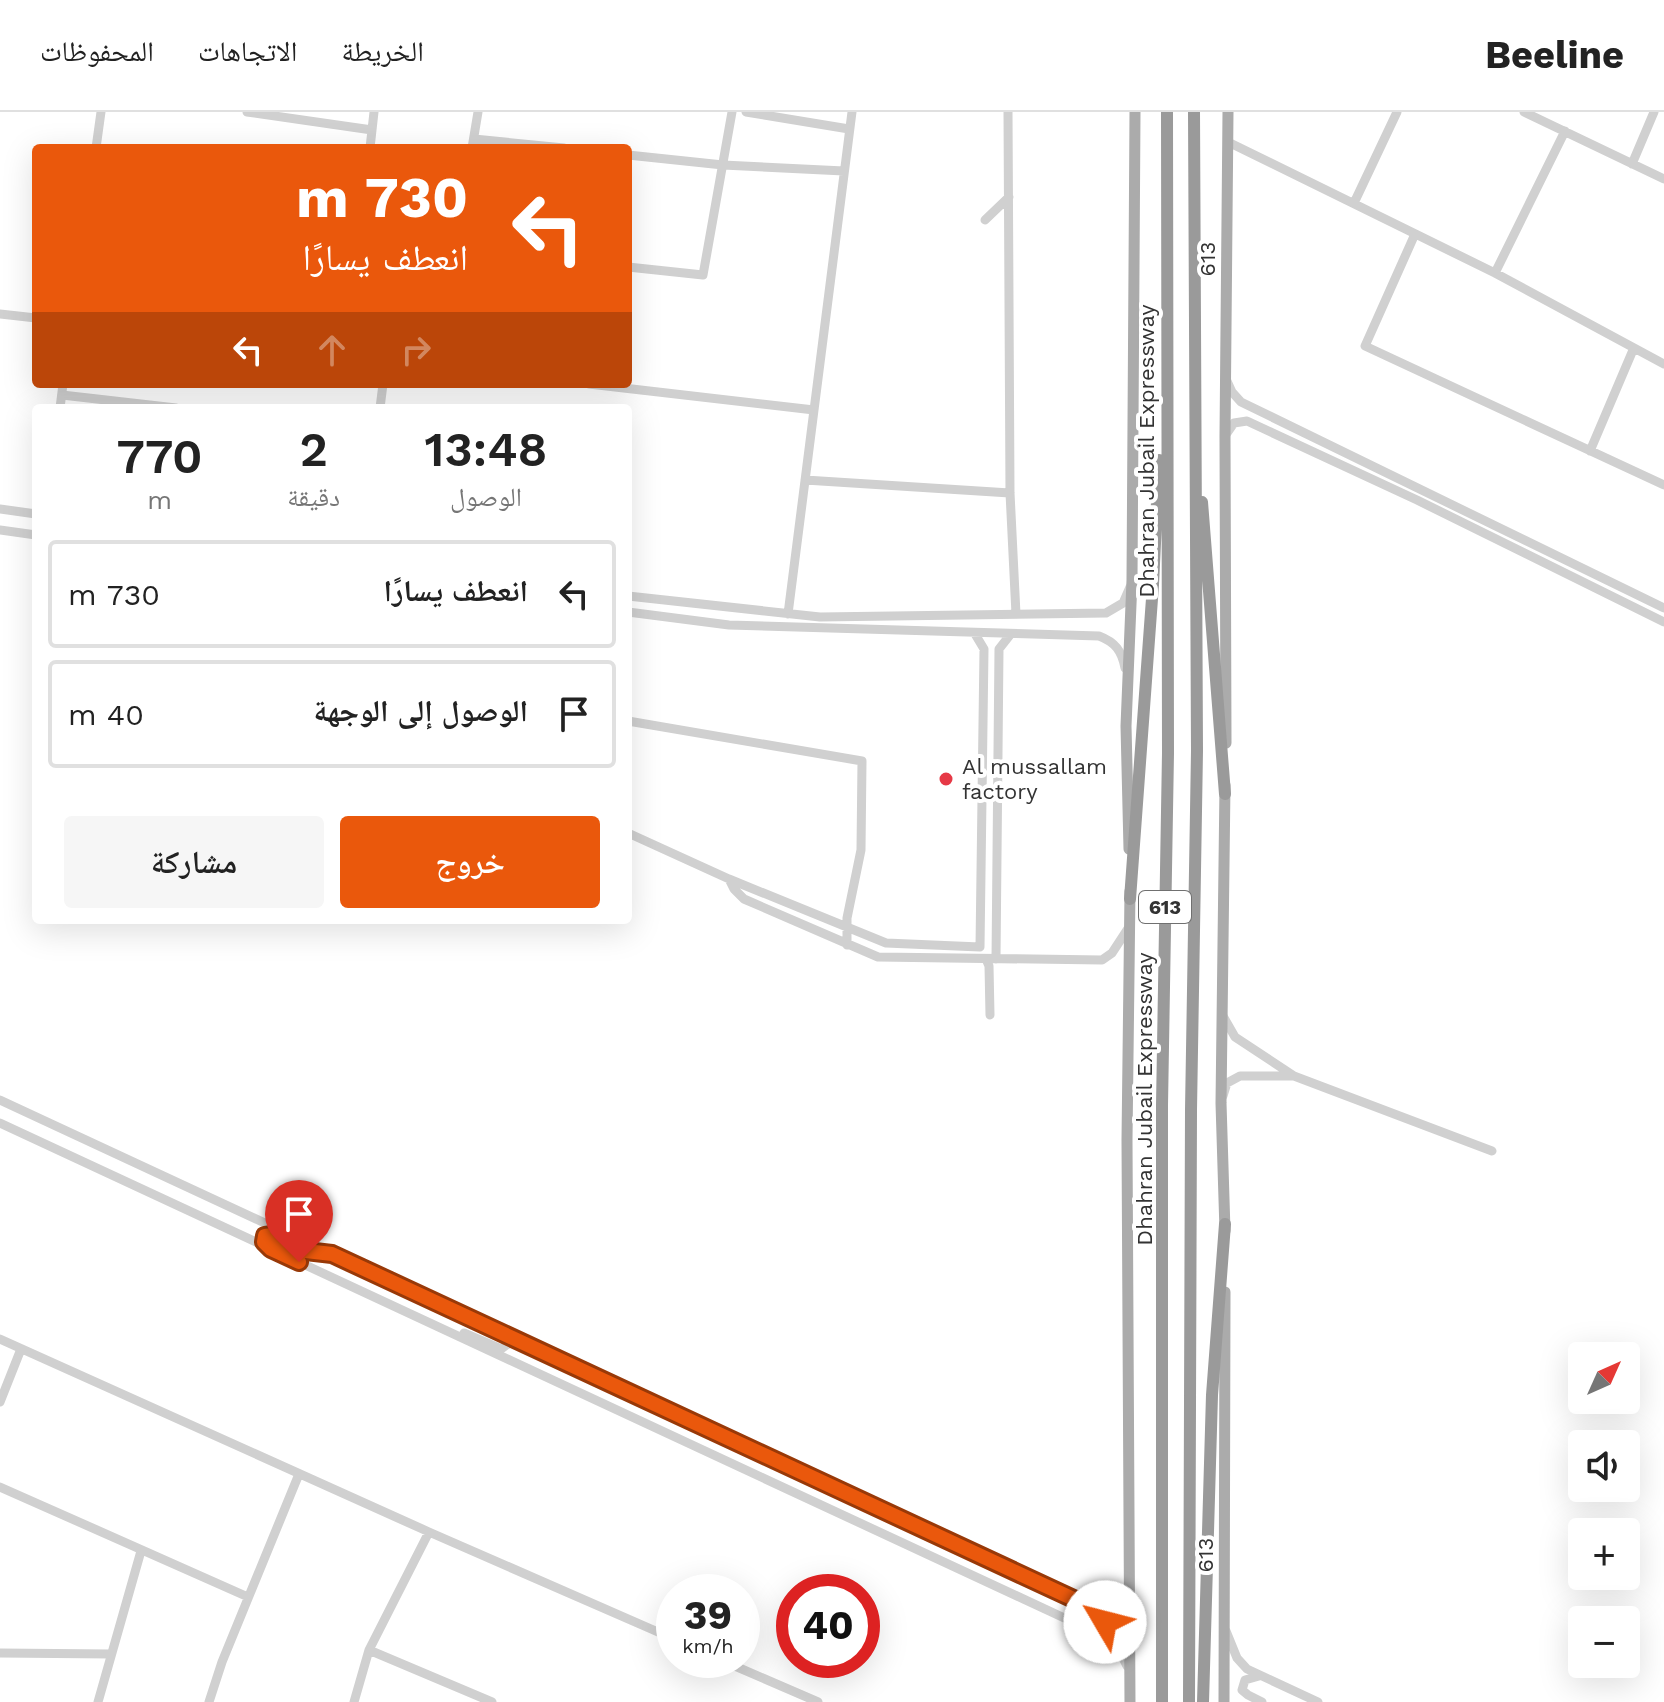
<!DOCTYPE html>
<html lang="ar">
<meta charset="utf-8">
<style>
body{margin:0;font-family:"Work Sans","Noto Naskh Arabic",sans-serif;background:#f6f6f6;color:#222;direction:rtl;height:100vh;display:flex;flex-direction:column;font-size:30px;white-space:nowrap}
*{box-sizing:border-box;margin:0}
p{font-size:26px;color:#767676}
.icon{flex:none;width:44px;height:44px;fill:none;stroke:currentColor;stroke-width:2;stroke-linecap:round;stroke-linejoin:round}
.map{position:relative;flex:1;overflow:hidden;direction:ltr}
.side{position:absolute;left:32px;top:292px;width:600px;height:520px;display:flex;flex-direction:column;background:#fff;border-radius:8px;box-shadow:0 8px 32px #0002;direction:rtl}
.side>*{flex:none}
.hud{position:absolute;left:32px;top:32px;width:600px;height:244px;border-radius:8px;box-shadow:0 8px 32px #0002;direction:rtl;background:#ea580c;color:#fff;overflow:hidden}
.needle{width:52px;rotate:45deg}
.buttons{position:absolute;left:1568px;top:1230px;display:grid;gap:16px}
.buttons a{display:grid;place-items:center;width:72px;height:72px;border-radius:8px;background:#fff;box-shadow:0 8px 32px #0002;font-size:40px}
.speed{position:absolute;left:656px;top:1462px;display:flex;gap:16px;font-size:40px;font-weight:700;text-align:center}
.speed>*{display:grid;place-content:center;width:104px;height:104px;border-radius:50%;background:#fff;box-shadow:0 8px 32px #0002;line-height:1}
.speed small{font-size:20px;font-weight:400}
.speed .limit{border:12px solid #d22;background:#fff;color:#111}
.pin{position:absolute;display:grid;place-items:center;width:68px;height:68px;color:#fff;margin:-82px -34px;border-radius:50% 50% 50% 0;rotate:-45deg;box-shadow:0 0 8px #0007}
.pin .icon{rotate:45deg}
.me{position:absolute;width:88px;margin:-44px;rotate:307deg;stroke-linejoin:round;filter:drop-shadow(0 0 6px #0008)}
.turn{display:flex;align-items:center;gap:28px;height:168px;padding:0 32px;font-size:36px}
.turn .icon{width:104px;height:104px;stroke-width:2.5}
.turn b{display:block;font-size:56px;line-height:68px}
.lanes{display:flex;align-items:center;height:76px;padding:0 32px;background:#0003;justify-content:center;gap:40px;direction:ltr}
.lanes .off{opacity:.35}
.eta{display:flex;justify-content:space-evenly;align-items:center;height:136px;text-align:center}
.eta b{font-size:48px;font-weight:600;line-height:56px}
.action{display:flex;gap:16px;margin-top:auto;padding:16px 32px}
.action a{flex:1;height:92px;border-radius:8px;background:#ea580c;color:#fff;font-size:32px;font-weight:600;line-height:92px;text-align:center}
.action a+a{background:#f6f6f6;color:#222}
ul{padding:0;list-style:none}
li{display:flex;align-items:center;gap:24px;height:108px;margin:0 16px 12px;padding:0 16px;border:4px solid #e0e0e0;border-radius:8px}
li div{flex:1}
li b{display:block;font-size:30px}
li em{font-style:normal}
header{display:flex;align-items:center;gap:48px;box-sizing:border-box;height:112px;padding:0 40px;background:#fff;border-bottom:2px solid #e0e0e0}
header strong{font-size:38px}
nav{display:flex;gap:44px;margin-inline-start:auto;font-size:28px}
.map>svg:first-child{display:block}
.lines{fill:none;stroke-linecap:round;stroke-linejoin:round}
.minor{stroke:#d0d0d0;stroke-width:9}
.major{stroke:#ababab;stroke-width:11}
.highway{stroke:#9a9a9a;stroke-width:12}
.route-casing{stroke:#983908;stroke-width:20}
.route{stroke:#ea580c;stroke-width:14}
.poi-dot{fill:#e63946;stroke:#fff;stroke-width:3}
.labels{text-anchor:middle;stroke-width:8;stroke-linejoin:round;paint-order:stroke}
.shield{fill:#fff;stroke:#707070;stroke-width:2}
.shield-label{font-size:20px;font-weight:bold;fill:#333}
.street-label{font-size:22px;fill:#333;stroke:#fff}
.poi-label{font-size:22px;fill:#333;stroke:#fff;text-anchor:start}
</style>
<header>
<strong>Beeline</strong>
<nav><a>الخريطة</a><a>الاتجاهات</a><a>المحفوظات</a></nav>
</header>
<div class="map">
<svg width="1664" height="1590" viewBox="0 0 1664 1590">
<rect width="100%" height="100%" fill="#fff"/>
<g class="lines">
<path class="minor" d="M247,0L372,18
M746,0L849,17
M1008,0L1010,381L1016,502
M1524,0L1664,67
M474,27L564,36
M1228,30L1495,161L1664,252
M96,36L101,0
M370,36L374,0
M472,36L478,0
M628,43L723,53L844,59
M1632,52L1654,0
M1354,91L1397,0
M985,108L1009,85
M1415,122L1365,234L1664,373
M628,155L703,163L732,0
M1495,161L1565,19
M0,202L36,206
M1227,269L1232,280L1241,290L1664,496
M589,272L814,298
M62,283L176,296
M60,296L63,272
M380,296L383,272
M1225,324L1234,311L1247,309L1417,388L1664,510
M1590,339L1633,238
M805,368L1010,381
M0,397L36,402
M0,418L36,423
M628,484L820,505L1106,501L1123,491L1130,475
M628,500L729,513L1099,524C1115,530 1122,539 1125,556
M788,502L852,0
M628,609L862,649L861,738L847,806V833
M628,721L729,767L886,831L980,835L984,537L975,522
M729,767L734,777L744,787L878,845L1102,848L1112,841L1129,815
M986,847L989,854L990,903
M996,847L999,537L1010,523
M1294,964L1492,1039
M1223,984L1227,971L1240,964H1294L1235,925L1223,904
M0,988L1093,1496C1108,1501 1122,1500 1128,1483
M0,1011L1090,1518L1118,1536L1127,1554
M268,1134L263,1128L269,1122L306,1139L321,1141
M464,1221L501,1237L508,1232L504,1222
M0,1227L429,1420L674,1527
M0,1290L21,1237
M0,1375L248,1485
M1090,1518L1104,1513L1105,1508L1097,1499
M1226,1519L1237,1546L1247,1557L1318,1590
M369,1538L492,1590
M0,1541L111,1542
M721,1548L818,1590
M1259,1564L1245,1568L1242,1578L1248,1583L1262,1590
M98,1590L141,1439
M209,1590L222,1550L299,1362
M354,1590L369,1538L429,1420"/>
<path class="major" d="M1226,631L1225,324L1228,0
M1129,737L1126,614L1132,468L1135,0
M1225,1119L1221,991L1225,673
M1130,1590L1127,1028L1130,779
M1224,1590L1225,1180"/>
<path class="highway" d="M1202,390L1225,682
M1130,787L1153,473L1159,348
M1162,1590V993L1168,641L1167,0
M1189,1590L1191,998L1197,639L1194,0
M1203,1590L1212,1283L1225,1112"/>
</g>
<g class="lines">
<g class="route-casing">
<path id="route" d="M299,1150L271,1137L264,1130L265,1124L272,1123L306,1139L332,1142L1093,1496L1103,1505L1105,1510"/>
</g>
<use href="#route" class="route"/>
</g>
<circle class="poi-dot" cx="946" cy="667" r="8"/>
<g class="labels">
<rect class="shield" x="1139" y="779" width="52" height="32" rx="6"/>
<g class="shield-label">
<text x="1165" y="802">613</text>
</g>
<g class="street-label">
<text transform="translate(1207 147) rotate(-90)" y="8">613</text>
<text transform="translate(1146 339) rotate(-90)" y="8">Dhahran Jubail Expressway</text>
<text transform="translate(1144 987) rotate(-90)" y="8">Dhahran Jubail Expressway</text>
<text transform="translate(1205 1443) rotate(-90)" y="8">613</text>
</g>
<g class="poi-label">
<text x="962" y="662">Al mussallam<tspan x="962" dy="25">factory</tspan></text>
</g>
</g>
</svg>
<div class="buttons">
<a><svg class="needle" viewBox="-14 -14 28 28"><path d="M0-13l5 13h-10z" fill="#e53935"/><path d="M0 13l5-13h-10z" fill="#767676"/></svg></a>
<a><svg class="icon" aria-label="sound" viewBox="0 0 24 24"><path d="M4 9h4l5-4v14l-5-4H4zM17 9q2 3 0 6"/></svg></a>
<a>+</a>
<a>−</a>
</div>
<div class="speed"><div>39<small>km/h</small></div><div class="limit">40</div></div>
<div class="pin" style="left:299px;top:1150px;background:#d93025"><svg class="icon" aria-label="arrive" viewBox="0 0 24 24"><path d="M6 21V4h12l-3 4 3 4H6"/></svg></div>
<svg class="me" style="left:1105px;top:1510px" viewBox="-20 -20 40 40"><circle r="19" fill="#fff"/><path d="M0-13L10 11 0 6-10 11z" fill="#ea580c"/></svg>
<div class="hud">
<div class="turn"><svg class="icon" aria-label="left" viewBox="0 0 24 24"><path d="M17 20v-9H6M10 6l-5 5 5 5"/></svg><div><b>730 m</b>انعطف يسارًا</div></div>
<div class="lanes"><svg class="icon" aria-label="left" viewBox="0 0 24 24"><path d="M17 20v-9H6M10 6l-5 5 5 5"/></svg><svg class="icon off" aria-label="ahead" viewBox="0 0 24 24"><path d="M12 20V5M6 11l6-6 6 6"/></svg><svg class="icon off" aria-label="right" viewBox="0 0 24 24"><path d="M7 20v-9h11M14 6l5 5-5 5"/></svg></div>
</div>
<section class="side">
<div class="eta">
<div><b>13:48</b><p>الوصول</p></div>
<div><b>2</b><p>دقيقة</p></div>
<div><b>770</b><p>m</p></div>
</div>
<ul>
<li><svg class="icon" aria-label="left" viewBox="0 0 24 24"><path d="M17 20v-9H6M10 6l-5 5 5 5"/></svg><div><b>انعطف يسارًا</b></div><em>730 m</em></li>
<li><svg class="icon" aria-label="arrive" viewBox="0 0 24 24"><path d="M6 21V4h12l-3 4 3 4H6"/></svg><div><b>الوصول إلى الوجهة</b></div><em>40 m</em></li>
</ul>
<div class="action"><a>خروج</a><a>مشاركة</a></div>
</section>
</div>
